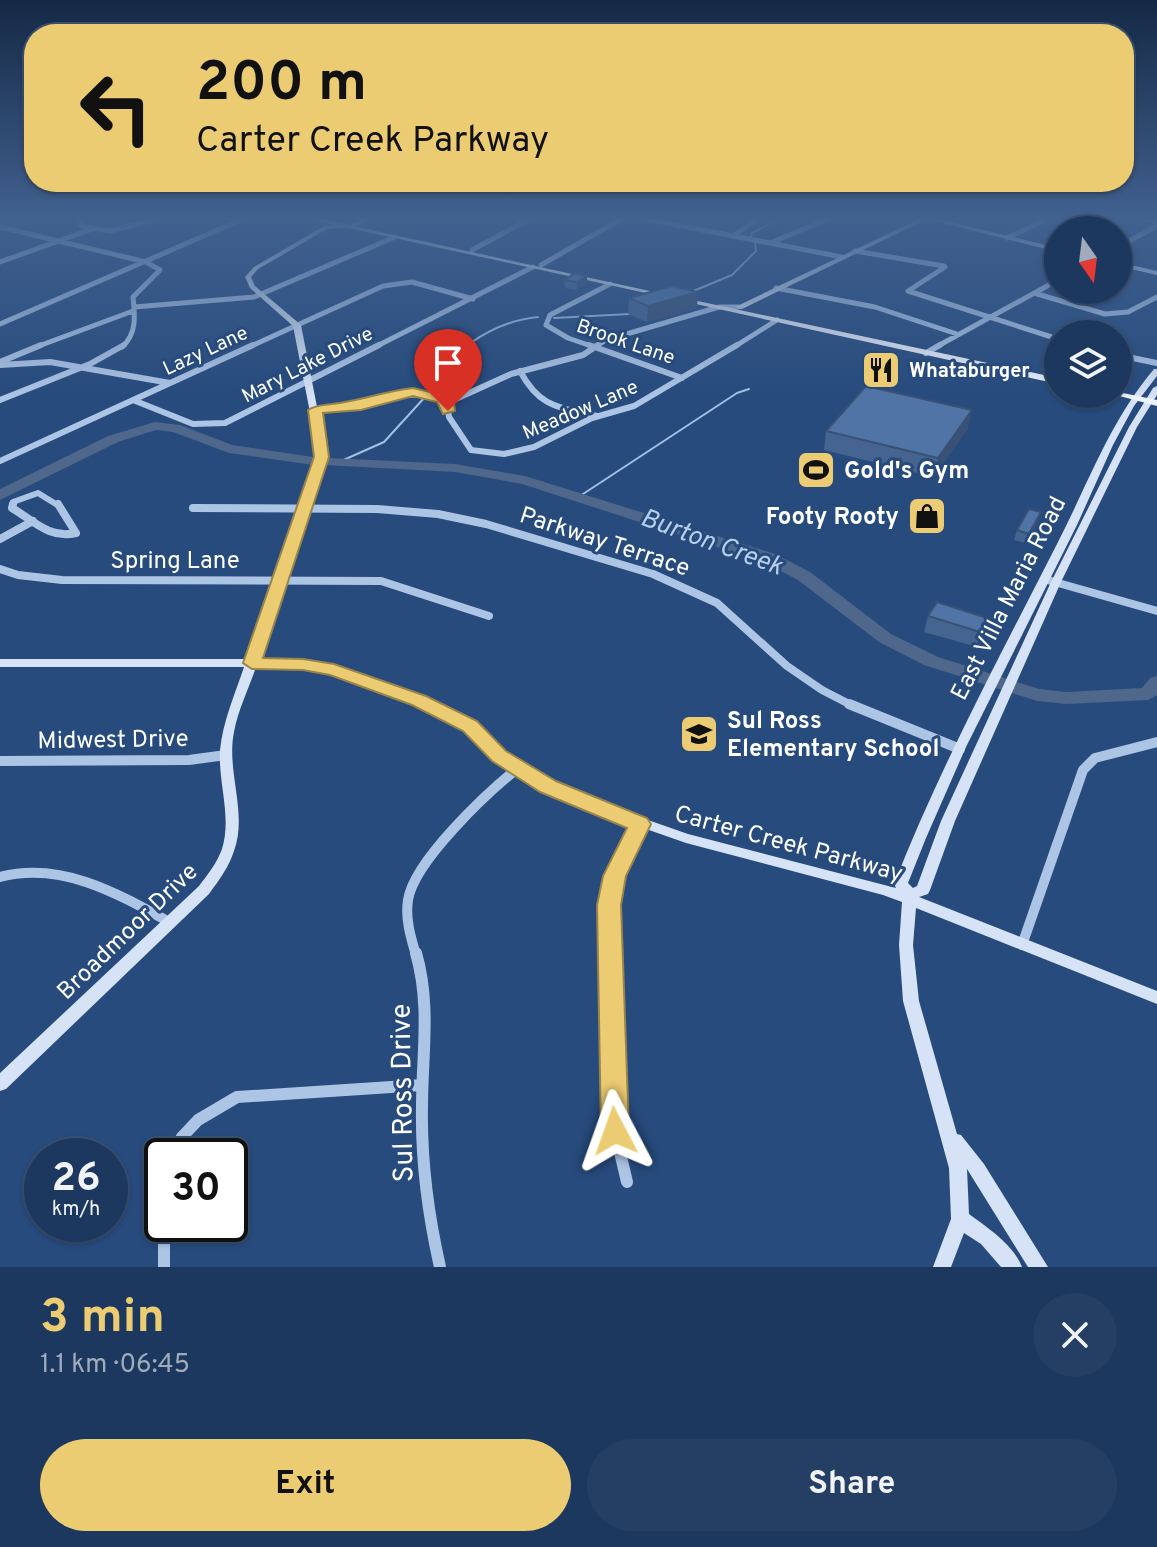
<!DOCTYPE html>
<meta charset="utf-8">
<style>
body{margin:0;font-family:Overpass,sans-serif;background:#253f64;color:#f1f3f6;height:100vh;display:flex;flex-direction:column;font-size:30px;white-space:nowrap}
*{box-sizing:border-box;margin:0}
p{font-size:26px;color:#a0acbc}
.icon{flex:none;width:44px;height:44px;fill:none;stroke:currentColor;stroke-width:2;stroke-linecap:round;stroke-linejoin:round}
.map{position:relative;height:1267px;overflow:hidden}
.details{display:flex;flex-direction:column;background:#1d385e;flex:1}
.details>*{flex:none}
.guide{position:absolute;left:24px;top:24px;width:1110px;height:168px;border-radius:32px;box-shadow:0 2px 6px #0004,0 0 0 2px #3b5273;background:#eccc73;color:#111;overflow:hidden}
.needle{width:52px;rotate:166deg}
.controls{position:absolute;left:1044px;top:216px;display:grid;gap:16px}
.controls a{display:grid;place-items:center;width:88px;height:88px;border-radius:50%;background:#1d385e;box-shadow:0 2px 6px #0004,0 0 0 2px #3b5273;font-size:40px}
.speed{position:absolute;left:24px;top:1138px;display:flex;gap:16px;font-size:40px;font-weight:700;text-align:center}
.speed>*{display:grid;place-content:center;width:104px;height:104px;border-radius:50%;background:#1d385e;box-shadow:0 2px 6px #0004,0 0 0 2px #3b5273;line-height:1}
.speed small{font-size:20px;font-weight:400}
.speed .limit{border:4px solid #111;border-radius:12px;background:#fff;color:#111}
.pin{position:absolute;display:grid;place-items:center;width:68px;height:68px;color:#fff;margin:-82px -34px;border-radius:50% 50% 50% 0;rotate:-45deg;box-shadow:0 0 8px #0007}
.pin .icon{rotate:45deg}
.me{position:absolute;width:88px;margin:-44px;rotate:356deg;stroke-linejoin:round;filter:drop-shadow(0 0 6px #0008)}
.turn{display:flex;align-items:center;gap:28px;height:168px;padding:0 40px;font-size:36px}
.turn .icon{width:104px;height:104px;stroke-width:2.5}
.turn b{display:block;font-size:56px;line-height:68px}
.round{display:grid;place-items:center;flex:none;width:84px;height:84px;border-radius:42px;background:#253f64}
.summary{display:flex;align-items:center;justify-content:space-between;height:136px;padding:0 40px}
h1{font-size:48px;font-weight:700;line-height:60px;color:#eccc73}
.action{display:flex;gap:16px;margin-top:auto;padding:16px 40px}
.action a{flex:1;height:92px;border-radius:48px;background:#eccc73;color:#111;font-size:32px;font-weight:700;line-height:92px;text-align:center}
.action a+a{background:#253f64;color:#f1f3f6}
.map>svg:first-child{display:block}
.lines{fill:none;stroke-linecap:round;stroke-linejoin:round}
.stream{stroke:#a2bfe5;stroke-width:2}
.river{fill:#4e678b;fill-rule:evenodd}
.street-far4{stroke:#adc5e5;stroke-width:5}
.street-far3{stroke:#adc5e5;stroke-width:6}
.street-far2{stroke:#adc5e5;stroke-width:8}
.street-far1{stroke:#adc5e5;stroke-width:10}
.street{stroke:#adc5e5;stroke-width:12}
.secondary{fill:#d6e2f5;fill-rule:evenodd}
.primary{fill:#edf3fd;fill-rule:evenodd}
.wall{fill:#45648f}
.shaded-wall{fill:#385174}
.building{fill:#5074a6;stroke:#385174;stroke-width:2}
.route{fill:#eccc73;stroke:#99854b;stroke-width:2}
.labels{text-anchor:middle;stroke-width:6;stroke-linejoin:round;paint-order:stroke}
.far-street-label{font-size:20px;fill:#fff;stroke:#274b7d}
.far-poi-label{font-size:20px;font-weight:bold;fill:#fff;stroke:#274b7d;text-anchor:start}
.poi-label{font-size:24px;font-weight:bold;fill:#fff;stroke:#274b7d;text-anchor:start}
.street-label{font-size:24px;fill:#fff;stroke:#274b7d}
.water-label{font-size:26px;font-style:italic;fill:#b8cfec;stroke:#274b7d}
.near-street-label{font-size:28px;fill:#fff;stroke:#274b7d}
</style>
<div class="map">
<svg width="1157" height="1267" viewBox="0 0 1157 1267">
<rect width="100%" height="100%" fill="#274b7d"/>
<g class="lines">
<path class="stream" d="M751,237L752,233L779,219
M691,292L732,275L756,251L755,242
M554,318L629,314
M434,392L446,381L448,360C476,337 501,321 538,317
M339,462L384,442L425,397
M580,496L737,393L749,389"/>
<path class="river" d="M155,422L180,425L232,445L313,457L320,461L313,465L229,453L173,432L156,430L118,442L0,500V489L108,436Z
M329,458L455,464L525,476L775,554L810,572L891,634L938,657L1039,689L1066,692L1142,688L1150,678L1157,676V695L1148,700L1066,704L1037,701L924,665L879,642L798,580L763,562L522,484L455,472L324,465L322,462Z"/>
<path class="street-far4" d="M81,219V226L110,231L157,219
M646,219L842,257
M1146,219L1157,222
M0,227L146,262L160,270L133,297C135,316 137,334 122,347
M734,235L758,219
M1007,238L1047,219
M770,243L828,219
M1118,247L1157,226
M472,250L530,219
M855,251L944,266
M0,262L92,229
M541,265L621,219
M945,267L908,291L1058,339
M776,288L875,307L957,334
M1034,293L1105,314L1128,312L1157,297
M134,307L254,297L395,237
M0,324L243,219
M36,347L133,311
M249,347L383,286L412,282L473,299
M375,347L533,267
M594,347L568,338L546,325L550,315L610,284
M595,347L606,340L719,307H739
M734,347L777,320
M936,347L1058,280"/>
<path class="street-far3" d="M589,345L682,378
M926,353L940,345
M1118,355L1157,363
M0,362L41,345
M0,365L50,362L170,383
M520,371C540,408 558,407 597,416
M0,400L90,364L124,345
M133,400L193,424L225,423L379,345
M447,403L511,374L583,355L598,345
M315,410C330,409 345,408 360,405C392,399 417,386 447,403L449,417L471,450L504,454L534,447L592,418L634,406L737,345
M0,461L253,345
M12,506L13,502L38,493L59,506"/>
<path class="street-far2" d="M13,504L12,508C34,521 49,539 76,533L58,504
M193,508L377,509L438,514L486,524L653,574L717,603L787,666L822,690L853,706
M0,539L33,521
M0,569L18,575L62,580L381,581L489,616
M1044,579L1157,611"/>
<path class="street-far1" d="M849,704L960,749
M0,761L189,760L226,755
M0,877C61,861 117,893 169,922
M1022,945L1083,770L1095,758L1157,742
M416,955C411,938 405,919 408,900C414,861 487,793 518,768
M610,955L609,905L614,876L640,824"/>
<path class="street" d="M416,953C431,1005 422,1054 422,1107C421,1161 428,1214 440,1267
M610,953L615,1131L627,1182
M171,1156L182,1137L198,1120L237,1097L422,1085
M164,1224V1267"/>
<path class="secondary" d="M362,219H370L355,227L327,229L258,269L251,277L255,286L301,325L326,453L258,660L303,661L338,667L453,711L474,723L503,753L553,783L585,798L688,834L896,888L894,884C940,767 1000,656 1057,544C1088,484 1110,421 1154,369H1157V376L1134,406L1113,445L1077,525L966,747L926,838L908,883L913,888L917,886L941,821L1051,582L1129,427L1153,388L1157,386V395L1137,427L1061,582L955,821L930,890L928,894L919,897L1157,991V1004L916,908L913,945L919,1001L957,1134L961,1135L984,1164L1048,1267H1028L967,1169L969,1214C988,1228 1013,1244 1022,1267H1001L981,1244L964,1233L951,1267H933L951,1219L949,1168L903,1001L899,945L902,902L883,895L686,843L575,804L543,789L495,759L466,729L445,717L332,673L303,669L256,667C249,688 238,710 234,732C226,771 248,813 234,851C229,867 219,880 209,894L6,1089L0,1091V1073L199,886C208,874 217,863 222,849C232,817 218,783 220,750C223,721 235,694 244,667H0V659H247L318,453L293,326L250,288L245,277L254,267L324,226L354,223Z
M919,219H927L742,309L735,307Z
M927,219H938L1058,248V252Z
M1118,262L1157,271V275L1118,266Z"/>
<path class="primary" d="M308,219H321L668,295L664,297Z
M679,297L1058,378V384L682,301H679Z
M1118,392L1157,400V406L1112,394H1118Z"/>
</g>
<path class="wall" d="M587,276V283L577,290L565,288L564,280Z
M629,298L697,308L647,322L628,314Z
M1118,350L1130,353L1126,366L1120,376H1118Z
M889,360L887,368L882,374L873,372L874,363Z
M1073,397L1092,400L1086,409L1071,406Z
M968,428L934,477L824,450L826,431Z
M1038,522L1026,543L1014,540L1017,530Z
M928,616L987,618L983,633L977,647L924,632Z"/>
<path class="shaded-wall" d="M587,276V283L577,290V282Z
M698,292L697,308L647,322L648,306Z
M1130,353L1126,366L1120,376L1124,363Z
M889,360L887,368L882,374L883,365Z
M972,410L968,428L934,477L938,458Z
M1041,512L1038,522L1026,543L1029,534Z
M987,618L983,633L977,647L980,632Z"/>
<path class="building" d="M575,273L587,276L577,282L564,280Z
M672,286L698,292L648,306L629,298Z
M1118,350L1130,353L1124,363L1118,362Z
M880,357L889,360L883,365L874,363Z
M866,386L972,410L938,458L826,431Z
M1075,394H1093L1089,400L1073,397Z
M1029,509L1041,512L1029,534L1017,530Z
M937,602L987,618L980,632L928,616Z"/>
<linearGradient id="sky" x2="0" y2="1"><stop stop-color="#152945"/><stop offset="0.55" stop-color="#41618f"/><stop offset="1" stop-color="#41618f" stop-opacity="0"/></linearGradient>
<rect width="1157" height="397" fill="url(#sky)"/>
<path class="route" d="M413,388L447,396L454,403L455,411L443,414L437,402L413,396L361,410L323,413L329,457L263,658L303,659L334,664L426,696L477,721L506,751L556,781L647,818L651,824L626,876L621,905L629,1131L625,1140L615,1144L605,1140L601,1131L597,905L603,876L627,828L540,792L492,761L463,731L412,705L330,675L303,670L252,669L243,663L314,457L308,410C315,405 323,405 332,404C360,401 385,391 413,388Z"/>
<defs>
<g id="restaurant-square" transform="scale(2)"><rect x="-9" y="-9" width="18" height="18" rx="4" fill="#eccc73" stroke="#274b7d"/><path d="M-5-6h1v4h1v-4h1v4h1v-4h1v5L-1.5 .5V6h-2V.5L-5-1ZM5-6V6H3V1.5H1.5Q1.5-4 5-6Z" fill="#111"/></g>
<g id="stadium-square" transform="scale(2)"><rect x="-9" y="-9" width="18" height="18" rx="4" fill="#eccc73" stroke="#274b7d"/><path d="M0-5a6.5 5 0 1 0 0 10a6.5 5 0 1 0 0-10ZM-3.5-1.8h7v3.6h-7Z" fill="#111"/></g>
<g id="shop-square" transform="scale(2)"><rect x="-9" y="-9" width="18" height="18" rx="4" fill="#eccc73" stroke="#274b7d"/><path d="M-5-2.5h2.3a2.7 3.5 0 0 1 5.4 0H5L5.5 6h-11ZM-1.5-2.5h3a1.5 2.3 0 0 0-3 0Z" fill="#111"/></g>
<g id="school-square" transform="scale(2)"><rect x="-9" y="-9" width="18" height="18" rx="4" fill="#eccc73" stroke="#274b7d"/><path d="M0-5L7-2L0 1L-7-2ZM-4 1L0 2.5L4 1V4Q0 6-4 4Z" fill="#111"/></g>
</defs>
<g fill-rule="evenodd">
<use href="#restaurant-square" x="881" y="370"/>
<use href="#stadium-square" x="816" y="470"/>
<use href="#shop-square" x="927" y="516"/>
<use href="#school-square" x="699" y="734"/>
</g>
<g class="labels">
<g class="far-street-label">
<text transform="translate(626 341) rotate(19)" y="7">Brook Lane</text>
<text transform="translate(205 350) rotate(-25)" y="7">Lazy Lane</text>
<text transform="translate(307 364) rotate(-27)" y="7">Mary Lake Drive</text>
<text transform="translate(580 409) rotate(-23)" y="7">Meadow Lane</text>
</g>
<g class="far-poi-label">
<text x="909" y="377">Whataburger</text>
</g>
<g class="poi-label">
<text x="844" y="478">Gold's Gym</text>
<text x="899" y="524" text-anchor="end">Footy Rooty</text>
<text x="727" y="728">Sul Ross<tspan x="727" dy="28">Elementary School</tspan></text>
</g>
<g class="street-label">
<text transform="translate(605 541) rotate(18)" y="8">Parkway Terrace</text>
<text x="175" y="568">Spring Lane</text>
<text transform="translate(1008 598) rotate(-63)" y="8">East Villa Maria Road</text>
<text transform="translate(113 739) rotate(-1)" y="8">Midwest Drive</text>
<text transform="translate(789 843) rotate(15)" y="8">Carter Creek Parkway</text>
<text transform="translate(127 931) rotate(-44)" y="8">Broadmoor Drive</text>
</g>
<g class="water-label">
<text transform="translate(712 541) rotate(20)" y="9">Burton Creek</text>
</g>
<g class="near-street-label">
<text transform="translate(401 1093) rotate(-91)" y="10">Sul Ross Drive</text>
</g>
</g>
</svg>
<div class="controls">
<a><svg class="needle" viewBox="-14 -14 28 28"><path d="M0-13l5 13h-10z" fill="#e53935"/><path d="M0 13l5-13h-10z" fill="#a0acbc"/></svg></a>
<a><svg class="icon" aria-label="layers" viewBox="0 0 24 24"><path d="M12 4l9 5-9 5-9-5zM3 14l9 5 9-5"/></svg></a>
</div>
<div class="speed"><div>26<small>km/h</small></div><div class="limit">30</div></div>
<div class="pin" style="left:448px;top:411px;background:#d93025"><svg class="icon" aria-label="arrive" viewBox="0 0 24 24"><path d="M6 21V4h12l-3 4 3 4H6"/></svg></div>
<svg class="me" style="left:615px;top:1131px" viewBox="-20 -20 40 40"><path d="M0-17L14 15 0 8-14 15z" fill="#eccc73" stroke="#fff" stroke-width="4"/></svg>
<div class="guide">
<div class="turn"><svg class="icon" aria-label="left" viewBox="0 0 24 24"><path d="M17 20v-9H6M10 6l-5 5 5 5"/></svg><div><b>200 m</b>Carter Creek Parkway</div></div>
</div>
</div>
<section class="details">
<div class="summary"><div><h1>3 min</h1><p>1.1 km · 06:45</p></div><a class="round"><svg class="icon" aria-label="close" viewBox="0 0 24 24"><path d="M6 6l12 12M18 6L6 18"/></svg></a></div>
<div class="action"><a>Exit</a><a>Share</a></div>
</section>
